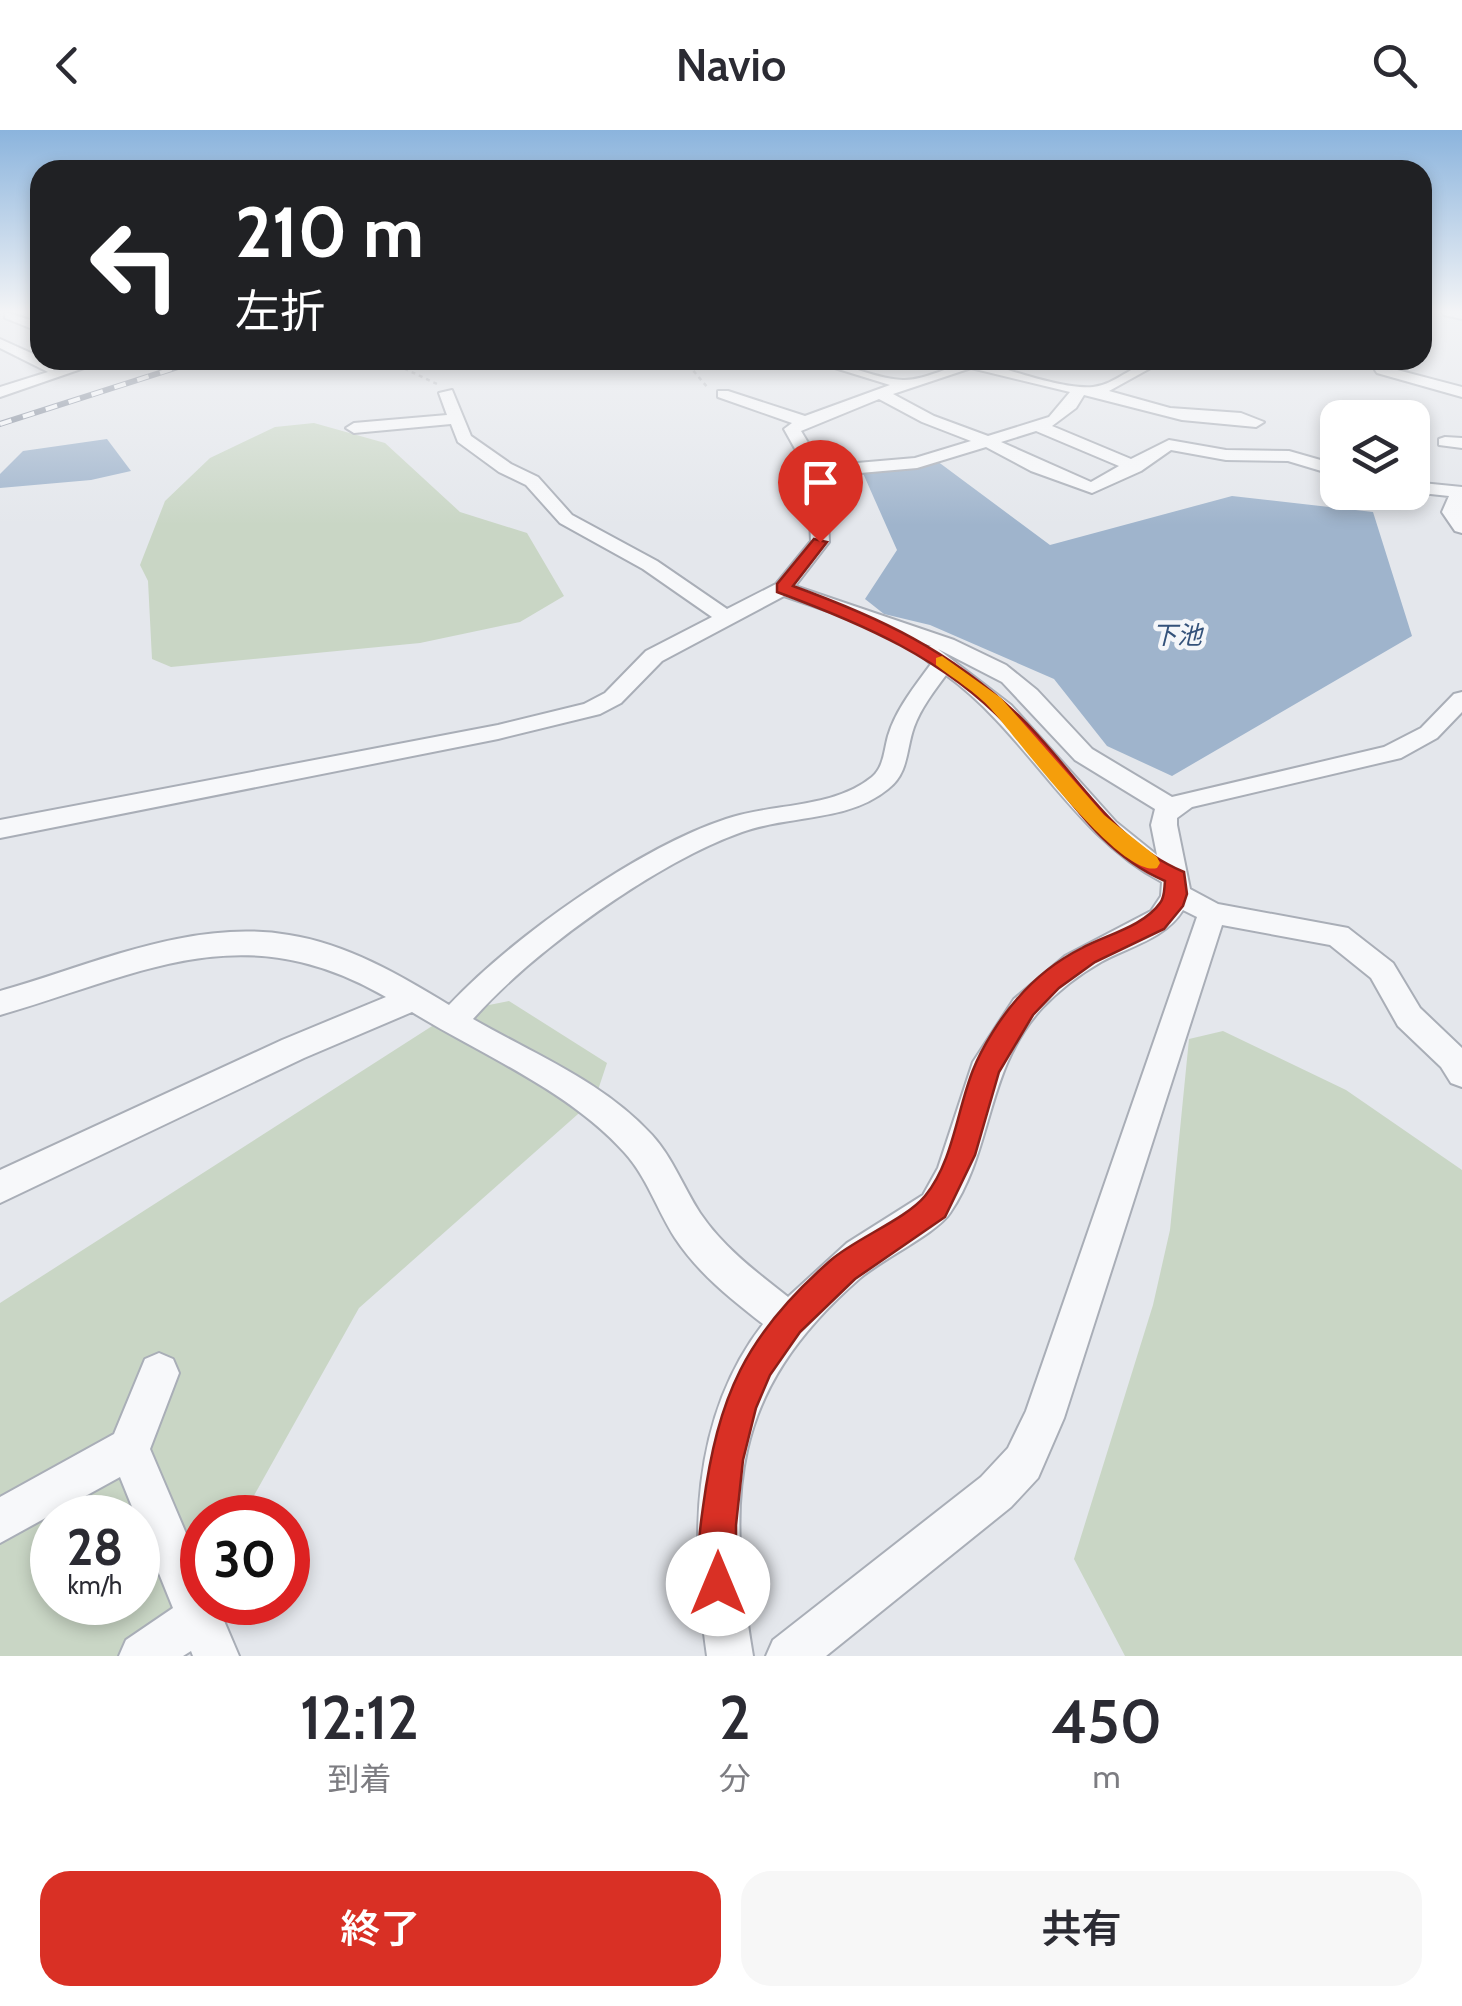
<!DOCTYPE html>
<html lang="ja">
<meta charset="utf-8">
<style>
body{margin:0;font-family:Cabin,"Noto Sans JP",sans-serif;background:#f7f7f7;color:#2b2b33;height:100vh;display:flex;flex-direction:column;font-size:38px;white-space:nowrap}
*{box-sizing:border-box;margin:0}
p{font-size:32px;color:#7c7c81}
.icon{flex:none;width:55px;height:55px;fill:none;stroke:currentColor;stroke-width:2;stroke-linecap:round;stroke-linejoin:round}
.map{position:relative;height:1526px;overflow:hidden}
.drawer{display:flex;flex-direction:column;background:#fff;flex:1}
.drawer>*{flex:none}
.guide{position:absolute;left:30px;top:30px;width:1402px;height:210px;border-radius:30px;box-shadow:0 5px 15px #0003;background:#202124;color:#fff;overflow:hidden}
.fabs{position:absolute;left:1320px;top:270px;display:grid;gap:20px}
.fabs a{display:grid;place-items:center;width:110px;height:110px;border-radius:20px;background:#fff;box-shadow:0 5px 15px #0003;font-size:50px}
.speed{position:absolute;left:30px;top:1365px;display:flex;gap:20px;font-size:50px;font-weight:700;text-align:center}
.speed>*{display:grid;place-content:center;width:130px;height:130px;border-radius:50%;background:#fff;box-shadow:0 5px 15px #0003;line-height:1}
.speed small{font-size:25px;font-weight:400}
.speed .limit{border:15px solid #d22;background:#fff;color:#111}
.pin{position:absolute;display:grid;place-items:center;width:85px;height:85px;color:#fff;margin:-102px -42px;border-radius:50% 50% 50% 0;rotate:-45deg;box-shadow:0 0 10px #0007}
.pin .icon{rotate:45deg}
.me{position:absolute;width:110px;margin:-55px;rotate:0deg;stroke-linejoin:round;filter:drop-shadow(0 0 8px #0008)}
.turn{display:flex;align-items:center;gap:35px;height:210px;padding:0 40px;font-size:45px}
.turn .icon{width:130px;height:130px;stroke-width:2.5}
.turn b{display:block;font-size:70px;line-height:85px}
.eta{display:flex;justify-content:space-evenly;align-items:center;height:170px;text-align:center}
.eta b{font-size:60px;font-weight:600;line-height:70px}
.cta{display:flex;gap:20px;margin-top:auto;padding:20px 40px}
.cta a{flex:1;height:115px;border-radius:30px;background:#d93025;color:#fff;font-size:40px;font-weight:600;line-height:115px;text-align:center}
.cta a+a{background:#f7f7f7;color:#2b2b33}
header{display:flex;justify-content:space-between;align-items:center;height:130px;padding:0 40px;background:#fff;font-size:45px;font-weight:600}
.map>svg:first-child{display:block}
.green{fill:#c9d6c5;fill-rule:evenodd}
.water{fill:#9fb4cc}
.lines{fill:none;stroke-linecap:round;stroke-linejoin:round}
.minor-casing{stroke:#a9aeb7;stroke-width:4}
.path{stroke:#c2c5cb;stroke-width:2.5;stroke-dasharray:4 4;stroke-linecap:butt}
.minor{fill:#f7f8fa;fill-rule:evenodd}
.rail-casing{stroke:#7d8696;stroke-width:6}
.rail{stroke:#f4f6f9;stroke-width:4;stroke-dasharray:12;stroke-linecap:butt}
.route{fill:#d93025;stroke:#8d1f18;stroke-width:2.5}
.slow{fill:#f59e0b}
.labels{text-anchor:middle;stroke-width:9;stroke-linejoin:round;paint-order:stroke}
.far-water-label{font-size:25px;font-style:italic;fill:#34527a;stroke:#f4f6f9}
</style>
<header><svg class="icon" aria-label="back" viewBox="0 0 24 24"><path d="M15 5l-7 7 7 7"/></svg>Navio<svg class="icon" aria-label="search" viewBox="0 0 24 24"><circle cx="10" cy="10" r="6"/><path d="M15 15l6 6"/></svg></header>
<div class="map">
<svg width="1462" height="1526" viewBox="0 0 1462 1526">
<rect width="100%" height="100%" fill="#e4e7ec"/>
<path class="green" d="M314,293L385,313L460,382L527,403L564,466L520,492L420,513L171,537L152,529L148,451L140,435L165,371L210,328L275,297Z
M509,871L607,933L595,969L359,1178L242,1387L202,1388V1442L132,1526H0V1173L454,882ZM52,1388H138V1472H52Z
M1223,901L1346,960L1462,1040V1526H1125L1074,1429L1153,1175L1170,1100L1189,909Z"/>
<path class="water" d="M107,309L131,341L91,350L0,358V344L23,321Z
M937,331L1050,415L1232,366L1373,382L1412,506L1172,646L1107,616L1054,549L930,495L884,484L865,469L897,420L862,341L919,338Z"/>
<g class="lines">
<g class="minor-casing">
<path id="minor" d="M5,182L40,193V202L5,188Z
M1442,182H1462V189L1444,185Z
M0,209L62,237L85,230H107L0,267V257L48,242L0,218Z
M809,230C843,230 872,249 903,250C927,251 958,230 989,230L986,233C1011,241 1068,260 1093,257C1119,254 1134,230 1165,230L1109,261L1170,278L1241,283L1264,292L1256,297L1182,290L1084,265L1076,278L1052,296L1131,329L1169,310L1226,320L1289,321L1338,335V346L1288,331L1226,330L1171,320L1141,341L1092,363L1031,341L986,317L917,338L826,346L829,412L795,456L954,510L1006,535L1037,560L1092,619L1172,667L1384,617L1421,598L1454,564L1462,562V582L1437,608L1401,628L1192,677L1177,688V695L1190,759L1218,774L1348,798L1393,833L1420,878L1462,918V957L1451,953L1441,937L1398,896L1371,848L1330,815L1222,795L1064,1288L1038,1348L1011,1377L826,1526H766L773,1510L981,1347L1008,1318L1026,1281L1197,787L1183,780C1165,809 1130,816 1101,832C1080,844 1059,860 1042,878C985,940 994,1018 950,1083C937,1103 882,1129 859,1149C729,1263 726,1365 753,1526H707C691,1412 689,1290 763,1194C731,1169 698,1143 675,1108C657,1080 647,1047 624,1022C568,960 482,925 412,882L304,928L0,1073V1040L282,910L386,867C242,784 144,843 0,885V861C92,835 192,788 289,805C347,814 400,845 449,875C513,807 638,718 726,689C772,673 833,679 872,647C884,637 884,620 888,606C896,579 915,556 931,534L917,522L920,517L931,516L784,466L662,531L621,573L600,584L498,609L0,708V690L498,595L584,574L605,563L646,521L712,487L643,439L560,393L526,355L499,342L458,312L451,294L354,303L346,298L354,293L447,285L439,263L452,260L471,306L511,334L538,347L572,385L657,431L727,479L776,454L811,411L808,342L784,299L792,293L718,267V261H728L805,286L890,255ZM971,238L1070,262L1049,287L988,306L934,286L893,264ZM879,269L922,292L971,311L915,328L822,336L801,301ZM1036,301L1119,336L1091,352L1001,312ZM938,519L1002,552L1075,630L1155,679L1151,695L1157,725L1116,692L1011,575ZM946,545C1028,604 1072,705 1162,752L1161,766L1151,781L1065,826L1014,869L973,932L938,1038L923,1065L847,1113L788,1167C756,1142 723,1117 700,1083C683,1057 673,1028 652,1005C604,952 534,924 473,889C533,821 657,732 742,702C789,685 848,692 888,659C909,643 906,619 914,597C921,578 934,561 946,545Z
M1382,236L1462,257V267L1377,243L1375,240Z
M1445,307L1462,308V318L1439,315V309Z
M1412,352L1462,357V403L1455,401L1442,382L1449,366L1412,362Z
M159,1223L173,1229L179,1243L150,1319L202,1441V1472H216L239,1526H193L191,1521L183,1526H119L126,1510L173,1478L120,1347L0,1413V1367L114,1304L145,1229Z"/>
</g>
<path class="path" d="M411,230L401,237L437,254
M664,230L691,238L708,258"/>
<use href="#minor" class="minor"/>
<g class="rail-casing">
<path id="rail" d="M0,294L200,230"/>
</g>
<use href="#rail" class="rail"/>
</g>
<linearGradient id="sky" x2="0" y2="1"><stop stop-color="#8bb4dd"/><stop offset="0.46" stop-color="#f3f4f6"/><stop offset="1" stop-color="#f3f4f6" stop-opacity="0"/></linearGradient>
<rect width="1462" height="395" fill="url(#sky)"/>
<path class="route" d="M814,409L827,412L793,456C881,488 949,520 1018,585C1074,638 1110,711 1184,742L1187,764L1183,776L1164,799L1095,832L1059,858L1033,885L999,942L975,1025L945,1087L855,1149L800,1202L770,1245L756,1278L743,1330L736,1395V1454L731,1467L718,1472L705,1467C694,1441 699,1405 703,1377C718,1266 745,1205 831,1130C855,1109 906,1089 925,1066C953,1032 957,980 973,940C982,917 1001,887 1017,869C1035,848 1058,830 1082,818C1106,805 1144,796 1160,773C1165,767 1164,759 1165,751C1095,722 1058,649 1008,596C943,528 863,494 777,462V454Z"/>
<path class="slow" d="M942,526L1001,568L1104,685L1157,727L1160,733L1157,738C1121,749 1017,608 991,579C976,562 954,549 936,535V528Z"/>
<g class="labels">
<g class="far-water-label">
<text x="1177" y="514">下池</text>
</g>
</g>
</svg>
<div class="fabs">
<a><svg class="icon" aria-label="layers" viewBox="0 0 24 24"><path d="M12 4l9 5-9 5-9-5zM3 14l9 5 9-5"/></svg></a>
</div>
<div class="speed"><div>28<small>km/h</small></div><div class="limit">30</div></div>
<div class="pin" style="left:820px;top:412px;background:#d93025"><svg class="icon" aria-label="arrive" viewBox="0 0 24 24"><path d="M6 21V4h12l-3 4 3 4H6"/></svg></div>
<svg class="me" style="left:718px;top:1454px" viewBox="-20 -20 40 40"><circle r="19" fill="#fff"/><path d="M0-13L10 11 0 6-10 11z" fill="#d93025"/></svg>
<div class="guide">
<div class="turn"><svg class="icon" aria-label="left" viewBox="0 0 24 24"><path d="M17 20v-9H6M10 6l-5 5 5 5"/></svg><div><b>210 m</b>左折</div></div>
</div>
</div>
<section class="drawer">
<div class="eta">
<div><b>12:12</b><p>到着</p></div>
<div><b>2</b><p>分</p></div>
<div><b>450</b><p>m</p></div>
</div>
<div class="cta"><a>終了</a><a>共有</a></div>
</section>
